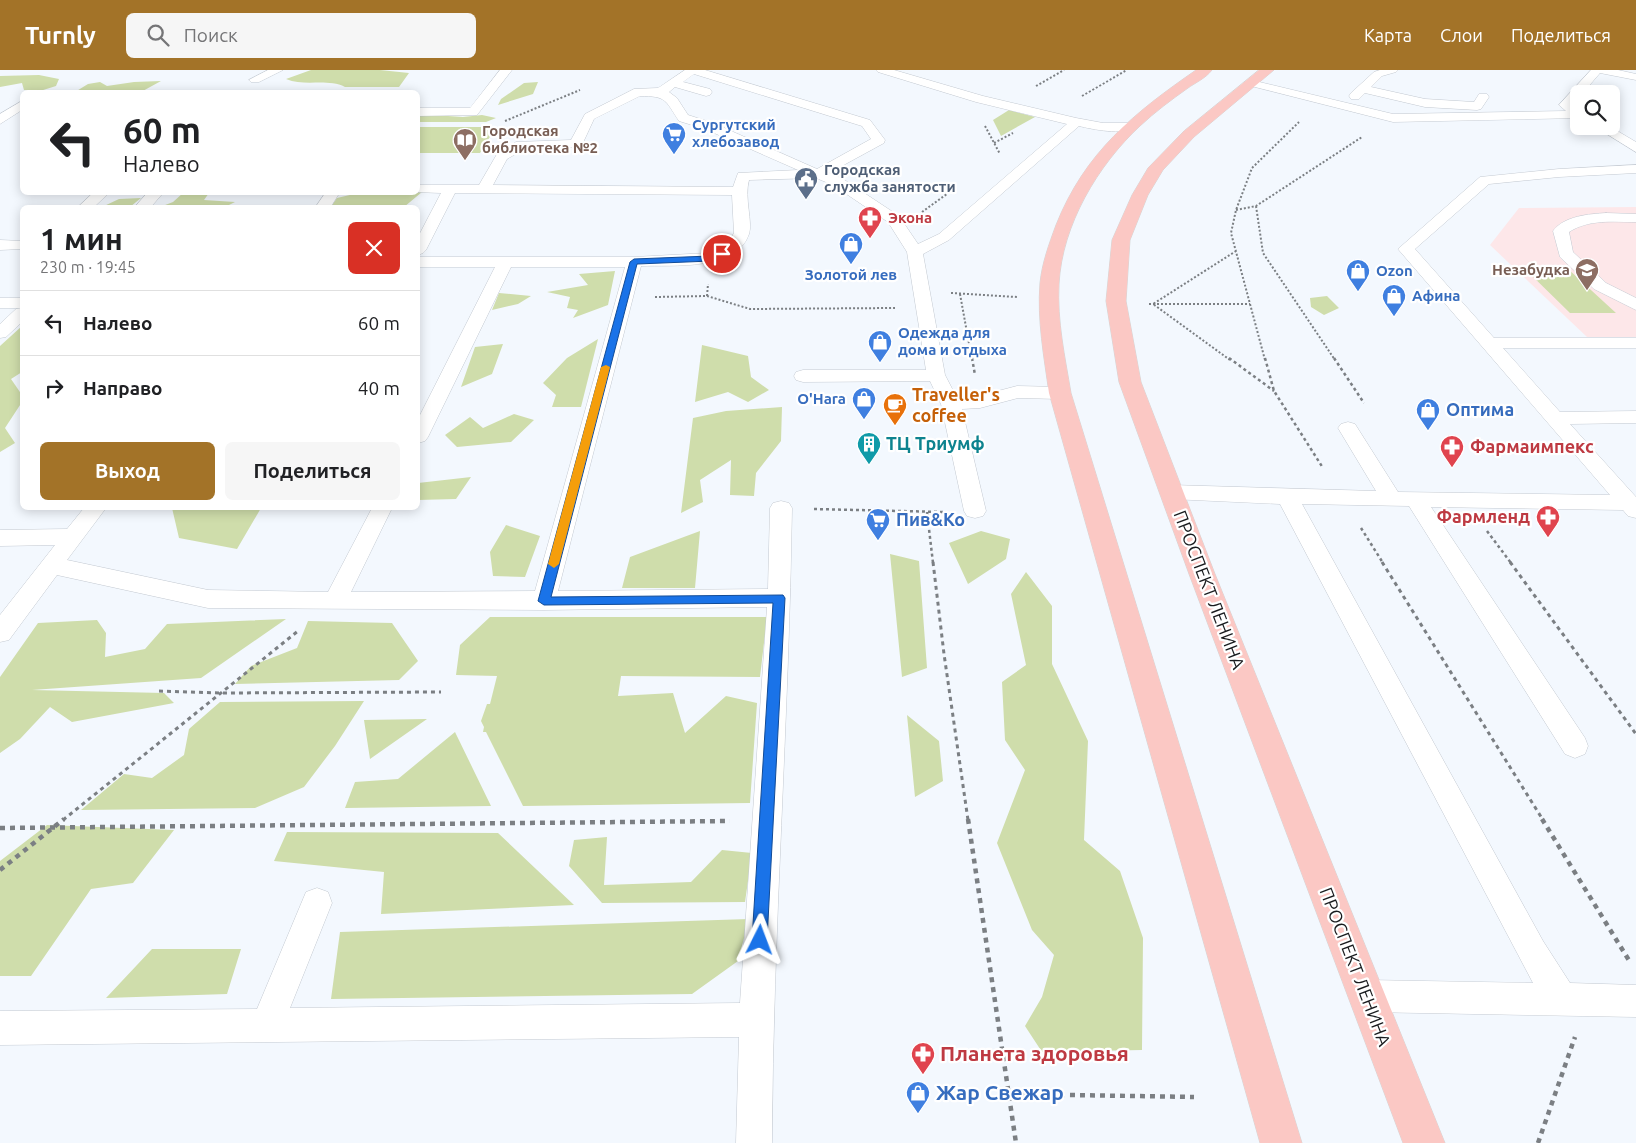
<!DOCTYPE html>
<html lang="ru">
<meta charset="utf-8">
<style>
body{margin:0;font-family:Ubuntu,sans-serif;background:#f6f6f6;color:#202124;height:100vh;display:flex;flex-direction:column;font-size:19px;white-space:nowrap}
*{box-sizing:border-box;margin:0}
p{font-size:16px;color:#757577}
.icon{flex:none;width:28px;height:28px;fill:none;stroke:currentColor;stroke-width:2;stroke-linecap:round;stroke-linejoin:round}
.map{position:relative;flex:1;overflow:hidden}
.drawer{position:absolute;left:20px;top:135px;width:400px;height:305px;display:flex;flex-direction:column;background:#fff;border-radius:8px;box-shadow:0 2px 12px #0003}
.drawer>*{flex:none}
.top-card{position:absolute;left:20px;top:20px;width:400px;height:105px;border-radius:8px;box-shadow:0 2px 12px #0003;background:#fff;color:#202124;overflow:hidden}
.controls{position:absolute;left:1570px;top:15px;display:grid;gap:10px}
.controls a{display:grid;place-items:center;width:50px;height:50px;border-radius:8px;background:#fff;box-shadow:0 2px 12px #0003;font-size:25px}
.pin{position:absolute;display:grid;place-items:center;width:42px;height:42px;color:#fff;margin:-21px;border:2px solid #fff;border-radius:50%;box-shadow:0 1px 5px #0007}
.me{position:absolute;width:55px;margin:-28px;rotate:3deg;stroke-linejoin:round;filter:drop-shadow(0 0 4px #0008)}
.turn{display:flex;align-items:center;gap:18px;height:105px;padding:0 20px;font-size:22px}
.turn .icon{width:65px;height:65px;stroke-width:2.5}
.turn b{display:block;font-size:35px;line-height:42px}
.round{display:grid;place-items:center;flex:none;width:52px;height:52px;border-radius:8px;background:#f6f6f6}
.summary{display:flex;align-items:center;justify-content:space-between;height:85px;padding:0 20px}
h1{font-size:30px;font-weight:600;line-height:38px}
.cta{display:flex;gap:10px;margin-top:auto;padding:10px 20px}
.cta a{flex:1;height:58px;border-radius:8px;background:#a37328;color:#fff;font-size:20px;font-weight:600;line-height:58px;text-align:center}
.cta a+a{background:#f6f6f6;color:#202124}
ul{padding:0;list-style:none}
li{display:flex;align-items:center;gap:15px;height:65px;padding:0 20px;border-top:1px solid #e0e0e0}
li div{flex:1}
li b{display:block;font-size:19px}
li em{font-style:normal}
header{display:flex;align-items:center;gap:30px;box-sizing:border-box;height:70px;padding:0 25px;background:#a37328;color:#fff}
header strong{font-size:24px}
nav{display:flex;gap:28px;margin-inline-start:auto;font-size:18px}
.search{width:350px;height:45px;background:#f6f6f6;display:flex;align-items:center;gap:12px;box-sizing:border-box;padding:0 18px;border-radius:8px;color:#757577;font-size:19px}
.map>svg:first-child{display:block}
.education{fill:#fde7e9}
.green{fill:#cfddab}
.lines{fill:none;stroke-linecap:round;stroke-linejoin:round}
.service-casing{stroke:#c3c9d1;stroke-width:1}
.primary-casing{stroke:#d5d6d6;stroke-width:1}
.path-far3{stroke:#7b7f83;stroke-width:2;stroke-dasharray:2 2;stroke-linecap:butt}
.path-far2{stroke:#7b7f83;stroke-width:2.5;stroke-dasharray:3 3;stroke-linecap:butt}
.path-far1{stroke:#7b7f83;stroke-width:3;stroke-dasharray:4 4;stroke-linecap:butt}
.path{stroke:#7b7f83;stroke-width:4.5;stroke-dasharray:5 5;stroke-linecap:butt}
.service{fill:#fff;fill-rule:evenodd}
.primary{fill:#fbc8c4;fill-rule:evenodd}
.route{fill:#1a73e8;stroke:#114b97}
.slow{fill:#f59e0b}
.labels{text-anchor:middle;stroke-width:4.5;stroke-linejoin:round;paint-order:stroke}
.far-shop-label{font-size:15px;font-weight:bold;fill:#366cbe;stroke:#fff;text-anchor:start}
.far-education-label{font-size:15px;font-weight:bold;fill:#785e54;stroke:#fff;text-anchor:start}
.far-service-label{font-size:15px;font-weight:bold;fill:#4e5e75;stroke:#fff;text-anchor:start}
.far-health-label{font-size:15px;font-weight:bold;fill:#be3a42;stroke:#fff;text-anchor:start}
.food-label{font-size:18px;font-weight:bold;fill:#c56008;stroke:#fff;text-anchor:start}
.shop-label{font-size:18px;font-weight:bold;fill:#366cbe;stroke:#fff;text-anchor:start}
.culture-label{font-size:18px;font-weight:bold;fill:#0d838f;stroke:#fff;text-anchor:start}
.health-label{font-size:18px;font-weight:bold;fill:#be3a42;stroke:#fff;text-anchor:start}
.street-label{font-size:18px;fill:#181a1d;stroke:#fff}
.near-health-label{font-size:21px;font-weight:bold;fill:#be3a42;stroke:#fff;text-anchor:start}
.near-shop-label{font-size:21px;font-weight:bold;fill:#366cbe;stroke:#fff;text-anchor:start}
</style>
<header>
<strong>Turnly</strong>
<div class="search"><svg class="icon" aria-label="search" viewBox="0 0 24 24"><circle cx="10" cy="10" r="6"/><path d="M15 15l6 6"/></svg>Поиск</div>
<nav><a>Карта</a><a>Слои</a><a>Поделиться</a></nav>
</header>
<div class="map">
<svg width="1636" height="1073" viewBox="0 0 1636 1073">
<rect width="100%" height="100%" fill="#f3f8fe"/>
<path class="education" d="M1636,137V267H1587L1490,175L1519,138Z"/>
<path class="green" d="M311,0H380L409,3L399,17H345C327,8 305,17 286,9Z
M39,5L59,9L56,16L40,21L24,20L22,13L0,17V6Z
M161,11L141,22H75L88,14L100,12L107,16L134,12Z
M538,12L533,24L498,35L501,29L524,13Z
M1009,40L1035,47L1001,66L993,50Z
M418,44L463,47L482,45L496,48L486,52H418Z
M418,57H496L480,83H418Z
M422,122L404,137L330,138L337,128L354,124Z
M183,123H209L204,130L235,132L225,137H160L173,132Z
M141,128L130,137H102L119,129Z
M1523,197L1567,198L1616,243H1570Z
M615,201L608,235L573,248L578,240L567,238L570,227L547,222L588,215L579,204Z
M499,223L531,226L518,234L492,240Z
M1327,226L1339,238L1324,245L1311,237L1310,228Z
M22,256V302L11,309L22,325V332L5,358L15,373L0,382V276Z
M598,269L581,337H552L556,325L543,313L567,288Z
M503,274L492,304L461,317L475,277Z
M702,275L748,286L751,307L769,320L748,332L728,322L695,332Z
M782,337L781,371L756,403L754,426L730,425L731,390L700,410L703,432L681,443L693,348L726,341Z
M514,344L534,350L511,372L457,377L445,365L470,347L483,358Z
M471,407L456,429L418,430V413Z
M172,438H261L237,479L179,468Z
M506,455L540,466L525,507L493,506L490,482Z
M700,461L695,518H622L630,487Z
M981,461L1010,469L1006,489L968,514L949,473Z
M890,484L919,491L927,598L902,607Z
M1026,502L1052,536V594L1088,671L1084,770L1120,801L1143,868L1142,980L1042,982L1025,956L1042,927L1054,885L1032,860L997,773L1025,700L1005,670L1002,612L1026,595L1011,524Z
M490,547H767L760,607L621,606L618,626L673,623L685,663L726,626L757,633L750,733L523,736L486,662H483L484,657L481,651L487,634H490L497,606L456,605L460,575Z
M286,549L201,608L32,620L164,623L174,633L72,652L50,637L20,669L0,683V607L38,553L97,550L106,563L105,587L145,579L167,554Z
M308,551L392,553L418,591L399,610L235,614L251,596L297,578Z
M364,631L335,676L304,717L255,738L81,740L124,704L152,708L184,685L189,659L220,632Z
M907,645L939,671L943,711L915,727Z
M427,649L370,689L364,650Z
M455,662L491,736L345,738L355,712L398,709Z
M47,755L174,760L133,813L91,819L31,906H0V791Z
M287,762L498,763L574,835L381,844L384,802L274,791Z
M607,767L604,815L691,812L722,780L752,783L745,832L602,833L569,796L574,770Z
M749,849L738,891L692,924L331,929L340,862Z
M152,879H241L227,924L106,928Z"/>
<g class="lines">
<g class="service-casing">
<path id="service" d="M268,0H283L259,12H251L249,10Z
M500,0H512L477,45L418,46V38H470Z
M685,0H705L870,50L885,70L884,73L829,103L843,109L899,146L918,174L939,164L1067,54L976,32L878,2L876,0H894L983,26L1076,48L1103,53H1127L1133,57C1125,66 1091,59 1079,56L949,170L923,184L945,305L957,328L979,326L1017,316L1060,317L1067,319L1069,323L1067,327L1060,329L1018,328L980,338L962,339L986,441L983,446L975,448L967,446L964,441L941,334L930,311L803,312L796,310L794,306L796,302L803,300H926L907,182L888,152L833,115L816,108L749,110C744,128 753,152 749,164C737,201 673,195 641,196L558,521L768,519L770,438L773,433L781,431L789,433L792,438C789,650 773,861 772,1073H736L739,967L0,975V941L257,939L306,822L317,818L328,822L332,833L290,938L740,933L767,537L544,540L208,538L57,505L9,570L0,572V545L55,475L0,476V460L67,459L84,438H106L67,490L208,520L328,522L372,438H392L351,522L535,521L625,197H511L428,367L425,371L418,373V349L495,197H418V187H634L708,183L726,176L734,163L732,125L455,123L426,180L423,183L418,185V167L441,123L415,122H418V115H479L497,84L516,72L571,70L585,44L634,19L658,18ZM694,4L862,56L871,69L817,99L713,53L688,45L677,28L669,22L675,17L706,26L710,25L712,22L710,19L683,12ZM640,26C667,26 665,30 679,51L705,59L798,100L738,103L733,117L493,115L507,89L524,79L581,77L594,49Z
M1380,0H1398L1396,2L1382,6L1371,17L1425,29L1474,32L1479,24H1487L1489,27L1481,39L1477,40L1425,37L1365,23L1359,29H1351L1349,26L1351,23L1374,2Z
M1591,0H1618L1636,4V10L1600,3L1582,24H1579V27L1572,34L1579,38V48L1393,52L1247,15L1245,13L1251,10L1393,44L1566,41L1559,35Z
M22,31V40L0,54V44Z
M1594,56H1609L1636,72V82Z
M1636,95V103L1559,107L1489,114L1415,179L1494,268H1636V278H1503L1560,342L1636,341V353L1570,354L1636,427V448L1628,446L1623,440L1431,437L1585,668L1588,676L1585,684L1575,688L1565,684L1409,436L1302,434L1543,871L1570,913L1636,915V947L1367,942L1355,938L1351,926L1355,914L1367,910L1533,913L1280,434L1171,429L1164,427L1160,422L1164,417L1171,415L1376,421L1338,358L1341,354L1348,352L1355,354L1398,422L1610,425L1398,179L1480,107L1559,99Z
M94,122H110L93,138H77Z
M148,122H164L150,138H134Z
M326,122H340L330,138H315Z
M1606,143L1636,144V152C1613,152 1589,149 1569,162L1573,182L1606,213L1636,228V240L1594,219L1560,187L1553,161C1564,146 1589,144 1606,143Z
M0,170L22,171V179L0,180Z
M0,228H22V252L6,267L0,268V254L16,239L22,238H0Z"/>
</g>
<g class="primary-casing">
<path id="primary" d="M1196,0H1212C1206,8 1195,13 1188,18C1171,30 1155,42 1140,56C1098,95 1062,155 1059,214C1057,251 1065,287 1071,323L1302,1073H1260L1049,323C1044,287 1037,250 1040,213C1042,193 1049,174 1056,155C1085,82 1134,43 1196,0Z
M1259,0H1274L1194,67L1163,100L1148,125L1130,170L1126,231L1141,312L1215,504L1445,1073H1403L1189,504L1119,312L1106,231L1112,170L1132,125L1148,98L1184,61Z"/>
</g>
<path class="path-far3" d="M1036,16L1064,0
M1082,26L1127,0
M505,51L580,20
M985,56L1000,84
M994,73L1013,63
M1256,136L1263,183L1335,290
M1236,140L1256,136L1362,67
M922,142L951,121
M951,223L1017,227
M960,224L972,290
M707,226L708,214
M655,227L707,226L750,239L895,238
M1149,234H1250
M1230,290L1153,234L1236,181
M1265,290L1231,163L1236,140L1252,98L1299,52"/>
<path class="path-far2" d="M972,288L975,305
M1229,288L1274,321
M1265,288L1274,321L1323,398
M1334,288L1364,333
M814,439L943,442
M927,442L933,493
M1361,458L1383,493
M1487,461L1511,493"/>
<path class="path-far1" d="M933,492L944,584L968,750
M1382,492L1543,750
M1510,492L1636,664
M159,621L221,623L441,622
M63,750L298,561"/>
<path class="path" d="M968,749L1016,1073
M1542,749L1630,892
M0,758L730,751
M0,800L64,749
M1010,1024L1194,1027
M1538,1073L1575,967"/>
<use href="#service" class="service"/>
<use href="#primary" class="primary"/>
</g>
<path class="route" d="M722,182L725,184L724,185L711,191L637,194L551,527L783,525L785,528L767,870L765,875L760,877L754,875L752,870L773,533L544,535L538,531L630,192L634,189L710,186Z"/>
<path class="slow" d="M606,295L610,297L559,494L554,498L548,494L601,297Z"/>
<defs>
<g id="supermarket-pin" transform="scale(1.25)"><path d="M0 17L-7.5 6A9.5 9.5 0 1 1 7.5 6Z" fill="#3f7fe0" stroke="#fff"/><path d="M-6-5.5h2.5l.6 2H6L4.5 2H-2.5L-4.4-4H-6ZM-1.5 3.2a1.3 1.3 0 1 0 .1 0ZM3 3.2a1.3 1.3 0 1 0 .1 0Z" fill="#fff"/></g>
<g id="library-pin" transform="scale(1.25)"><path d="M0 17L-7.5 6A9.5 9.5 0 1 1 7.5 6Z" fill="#8d6e63" stroke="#fff"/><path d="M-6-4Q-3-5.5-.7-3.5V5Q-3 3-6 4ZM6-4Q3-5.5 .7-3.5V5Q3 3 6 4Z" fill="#fff"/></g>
<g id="civic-pin" transform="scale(1.25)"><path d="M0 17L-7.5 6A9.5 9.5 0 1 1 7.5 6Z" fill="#5c6f8a" stroke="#fff"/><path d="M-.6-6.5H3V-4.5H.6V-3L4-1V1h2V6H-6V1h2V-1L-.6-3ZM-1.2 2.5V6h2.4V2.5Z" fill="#fff"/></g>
<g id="pharmacy-pin" transform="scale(1.25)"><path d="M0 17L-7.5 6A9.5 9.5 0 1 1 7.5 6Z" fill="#e0444e" stroke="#fff"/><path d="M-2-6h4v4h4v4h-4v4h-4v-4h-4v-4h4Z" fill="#fff"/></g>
<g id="shop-pin" transform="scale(1.25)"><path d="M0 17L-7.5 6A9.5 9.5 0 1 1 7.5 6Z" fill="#3f7fe0" stroke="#fff"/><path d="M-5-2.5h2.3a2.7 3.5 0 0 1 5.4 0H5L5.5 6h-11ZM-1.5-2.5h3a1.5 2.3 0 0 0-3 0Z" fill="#fff"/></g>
<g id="school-pin" transform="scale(1.25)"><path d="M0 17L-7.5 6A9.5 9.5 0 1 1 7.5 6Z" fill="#8d6e63" stroke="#fff"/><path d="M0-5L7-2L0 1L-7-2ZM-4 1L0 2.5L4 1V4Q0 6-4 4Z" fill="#fff"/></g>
<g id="cafe-pin" transform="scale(1.25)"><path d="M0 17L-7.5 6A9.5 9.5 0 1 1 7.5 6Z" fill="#e8710a" stroke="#fff"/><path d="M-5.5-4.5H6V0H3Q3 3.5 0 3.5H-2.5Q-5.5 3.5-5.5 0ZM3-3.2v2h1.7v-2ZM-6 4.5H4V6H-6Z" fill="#fff"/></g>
<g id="building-pin" transform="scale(1.25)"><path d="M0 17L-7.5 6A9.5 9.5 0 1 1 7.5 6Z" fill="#0f9aa8" stroke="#fff"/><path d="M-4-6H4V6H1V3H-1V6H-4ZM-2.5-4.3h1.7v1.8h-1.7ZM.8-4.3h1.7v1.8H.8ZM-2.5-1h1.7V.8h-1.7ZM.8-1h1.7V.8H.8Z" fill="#fff"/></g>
</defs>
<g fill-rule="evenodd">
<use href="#supermarket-pin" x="674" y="64"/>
<use href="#library-pin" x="465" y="70"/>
<use href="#civic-pin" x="806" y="109"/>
<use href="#pharmacy-pin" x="870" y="148"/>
<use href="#shop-pin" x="851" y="174"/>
<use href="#school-pin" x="1587" y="200"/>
<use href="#shop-pin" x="1358" y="201"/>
<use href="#shop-pin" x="1394" y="226"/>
<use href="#shop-pin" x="880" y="272"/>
<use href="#shop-pin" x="864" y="329"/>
<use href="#cafe-pin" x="895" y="335"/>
<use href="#shop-pin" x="1428" y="340"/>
<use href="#building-pin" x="869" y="374"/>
<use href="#pharmacy-pin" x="1452" y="377"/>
<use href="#pharmacy-pin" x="1548" y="447"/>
<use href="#supermarket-pin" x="878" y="450"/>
<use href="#pharmacy-pin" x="923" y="984"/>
<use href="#shop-pin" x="918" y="1023"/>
</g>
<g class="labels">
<g class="far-shop-label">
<text x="692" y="60">Сургутский<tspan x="692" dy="17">хлебозавод</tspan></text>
<text x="1376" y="206">Ozon</text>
<text x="851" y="210" text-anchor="middle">Золотой лев</text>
<text x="1412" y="231">Афина</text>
<text x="898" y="268">Одежда для<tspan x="898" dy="17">дома и отдыха</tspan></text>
<text x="846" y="334" text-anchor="end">O'Hara</text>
</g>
<g class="far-education-label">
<text x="482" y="66">Городская<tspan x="482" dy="17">библиотека №2</tspan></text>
<text x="1570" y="205" text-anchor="end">Незабудка</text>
</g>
<g class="far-service-label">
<text x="824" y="105">Городская<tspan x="824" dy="17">служба занятости</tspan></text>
</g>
<g class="far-health-label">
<text x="888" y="153">Экона</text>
</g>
<g class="food-label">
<text x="912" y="331">Traveller's<tspan x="912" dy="21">coffee</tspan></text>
</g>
<g class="shop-label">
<text x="1446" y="346">Оптима</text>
<text x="896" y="456">Пив&amp;Ко</text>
</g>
<g class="culture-label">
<text x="886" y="380">ТЦ Триумф</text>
</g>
<g class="health-label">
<text x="1470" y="383">Фармаимпекс</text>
<text x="1530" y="453" text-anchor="end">Фармленд</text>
</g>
<g class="street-label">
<text transform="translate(1209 520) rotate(69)" y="6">ПРОСПЕКТ ЛЕНИНА</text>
<text transform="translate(1355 897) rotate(69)" y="6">ПРОСПЕКТ ЛЕНИНА</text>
</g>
<g class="near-health-label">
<text x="940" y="991">Планета здоровья</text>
</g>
<g class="near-shop-label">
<text x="936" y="1030">Жар Свежар</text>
</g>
</g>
</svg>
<div class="controls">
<a><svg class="icon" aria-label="search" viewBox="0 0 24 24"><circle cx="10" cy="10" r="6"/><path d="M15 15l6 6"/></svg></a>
</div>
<div class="pin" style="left:722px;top:184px;background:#d93025"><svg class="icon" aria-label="arrive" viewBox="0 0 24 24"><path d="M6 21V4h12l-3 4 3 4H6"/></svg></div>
<svg class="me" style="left:760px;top:870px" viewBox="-20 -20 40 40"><path d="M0-17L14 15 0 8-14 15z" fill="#1a73e8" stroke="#fff" stroke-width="4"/></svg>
<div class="top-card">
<div class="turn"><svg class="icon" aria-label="left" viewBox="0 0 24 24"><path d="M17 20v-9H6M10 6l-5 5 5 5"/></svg><div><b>60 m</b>Налево</div></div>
</div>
<section class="drawer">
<div class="summary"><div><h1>1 мин</h1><p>230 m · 19:45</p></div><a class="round" style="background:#d93025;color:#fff"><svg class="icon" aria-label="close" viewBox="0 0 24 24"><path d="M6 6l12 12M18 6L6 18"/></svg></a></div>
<ul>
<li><svg class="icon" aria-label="left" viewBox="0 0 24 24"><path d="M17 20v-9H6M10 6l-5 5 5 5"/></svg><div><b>Налево</b></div><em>60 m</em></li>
<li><svg class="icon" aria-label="right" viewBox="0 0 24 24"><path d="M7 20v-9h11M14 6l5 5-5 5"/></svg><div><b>Направо</b></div><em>40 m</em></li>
</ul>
<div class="cta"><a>Выход</a><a>Поделиться</a></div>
</section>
</div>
